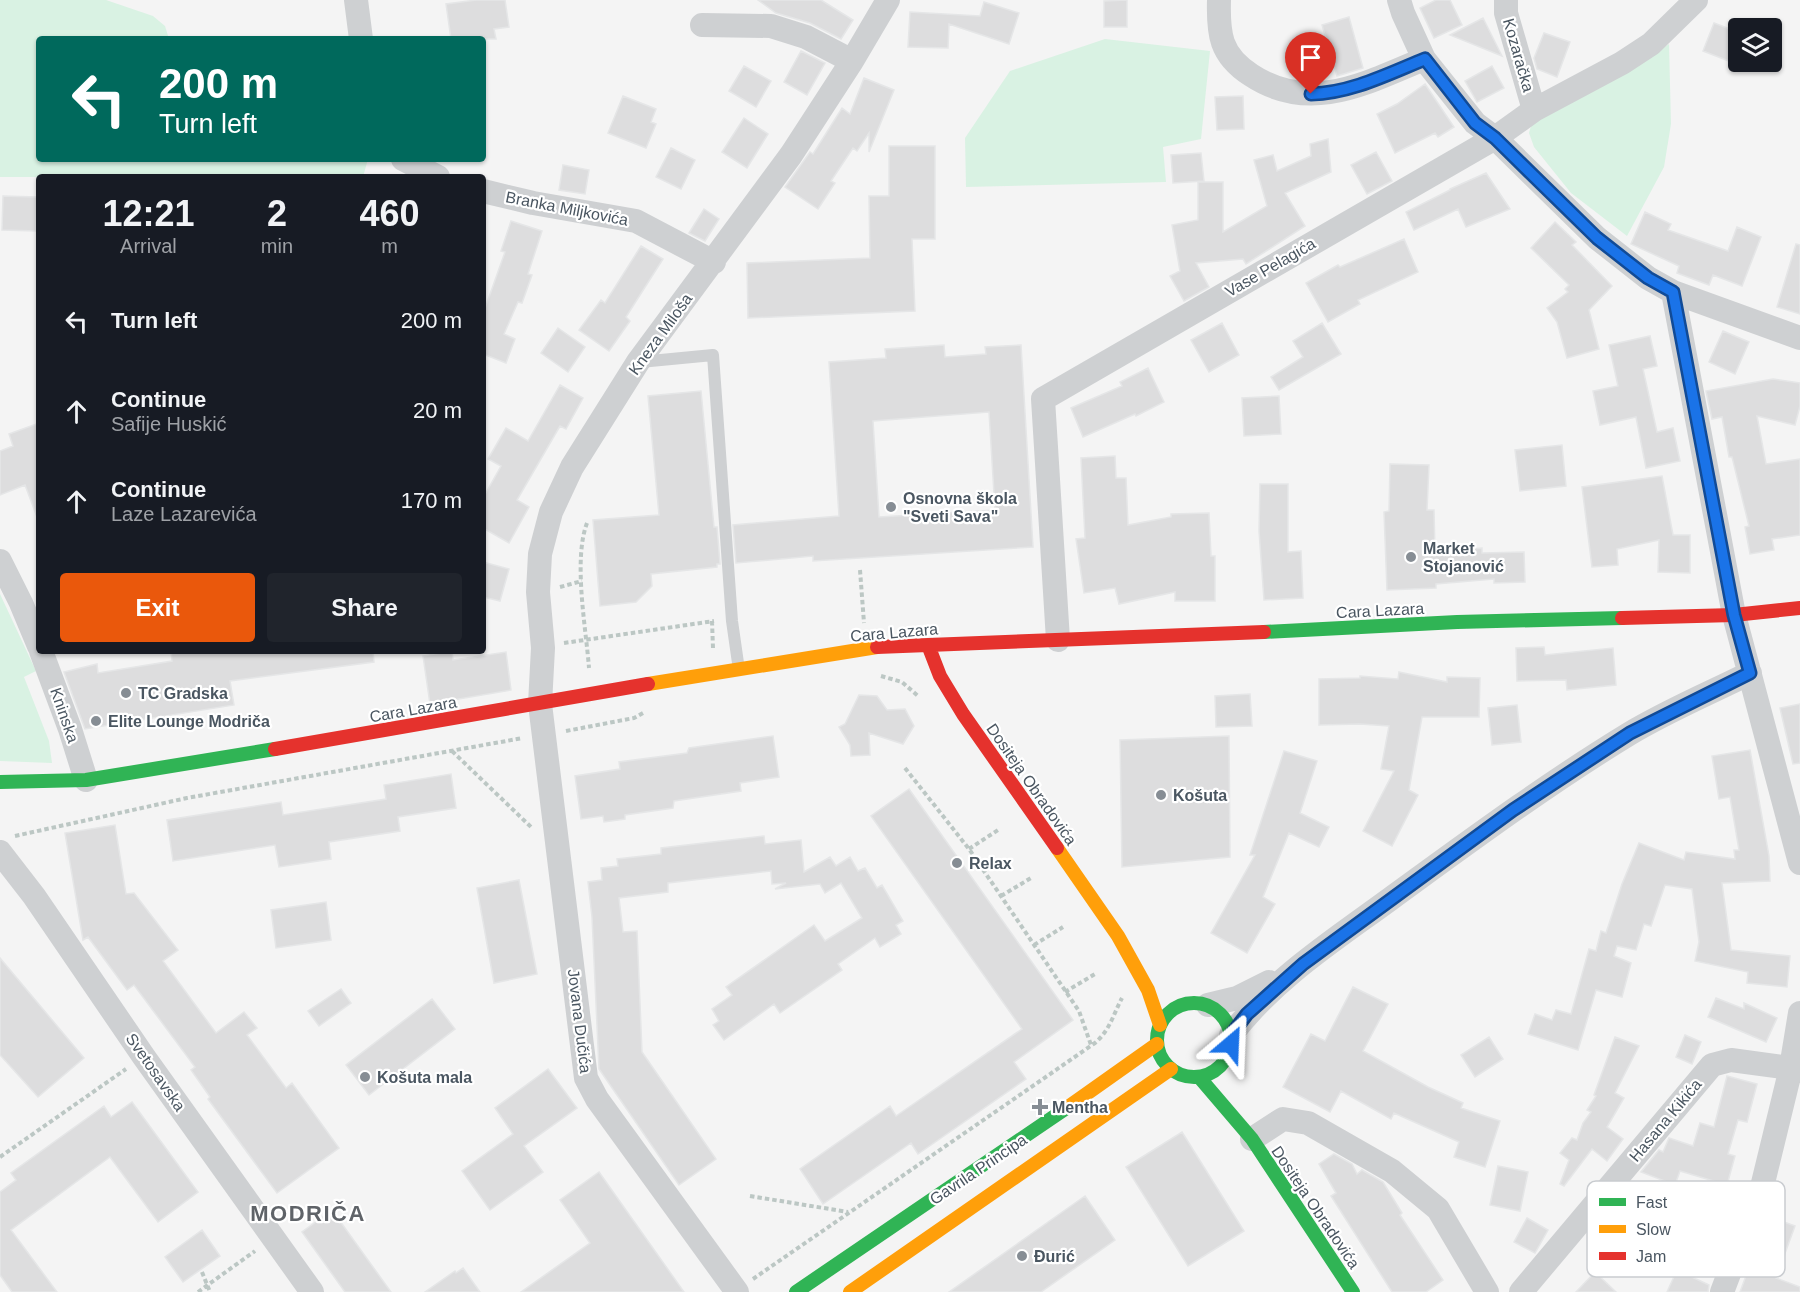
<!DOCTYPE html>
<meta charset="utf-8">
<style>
body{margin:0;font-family:Arial,sans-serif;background:#20242c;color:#f1f3f6;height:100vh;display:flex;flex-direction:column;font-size:22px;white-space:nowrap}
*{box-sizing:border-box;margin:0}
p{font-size:20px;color:#9ea1a6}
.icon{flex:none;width:33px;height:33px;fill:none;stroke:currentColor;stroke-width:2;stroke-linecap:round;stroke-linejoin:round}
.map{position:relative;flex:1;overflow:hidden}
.details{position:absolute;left:36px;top:174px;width:450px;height:480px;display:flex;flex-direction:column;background:#171b24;border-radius:6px;box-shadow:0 2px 4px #0004}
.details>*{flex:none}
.guide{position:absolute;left:36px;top:36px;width:450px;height:126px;border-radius:6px;box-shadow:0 2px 4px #0004;background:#00695c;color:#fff;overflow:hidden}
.controls{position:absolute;left:1728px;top:18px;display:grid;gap:12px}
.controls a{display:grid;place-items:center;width:54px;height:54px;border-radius:6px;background:#171b24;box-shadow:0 2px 4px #0004;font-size:30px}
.pin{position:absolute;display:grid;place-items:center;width:51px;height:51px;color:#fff;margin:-62px -26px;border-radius:50% 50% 50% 0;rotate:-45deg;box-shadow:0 0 6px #0007}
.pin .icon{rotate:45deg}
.me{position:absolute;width:66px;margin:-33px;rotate:26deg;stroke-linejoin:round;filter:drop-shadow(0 0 4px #0008)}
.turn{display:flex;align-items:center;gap:21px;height:126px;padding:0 24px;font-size:27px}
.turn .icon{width:78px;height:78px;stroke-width:2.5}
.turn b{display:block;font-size:42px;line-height:51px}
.eta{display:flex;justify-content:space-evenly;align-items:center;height:102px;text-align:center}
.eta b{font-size:36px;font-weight:700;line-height:42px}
.button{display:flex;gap:12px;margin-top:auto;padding:12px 24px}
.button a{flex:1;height:69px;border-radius:6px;background:#ea580c;color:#fff;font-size:24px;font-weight:700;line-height:69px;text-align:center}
.button a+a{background:#20242c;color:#f1f3f6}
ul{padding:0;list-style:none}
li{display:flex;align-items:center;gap:18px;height:90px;padding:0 24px}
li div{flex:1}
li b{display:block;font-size:22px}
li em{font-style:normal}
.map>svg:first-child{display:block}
.green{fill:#d9f2e3}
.building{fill:#ddddde;stroke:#e5e6e7;stroke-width:1.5;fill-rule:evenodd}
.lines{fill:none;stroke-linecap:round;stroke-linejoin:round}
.path{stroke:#bcc7c4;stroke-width:4;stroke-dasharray:4.5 3;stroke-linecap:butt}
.lane{stroke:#ced0d2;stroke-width:12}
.street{stroke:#ced0d2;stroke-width:24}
.fast{stroke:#30b455;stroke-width:14}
.slow{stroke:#ff9f0a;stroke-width:14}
.jam{stroke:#e5322d;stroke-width:14}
.route-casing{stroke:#114b97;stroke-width:15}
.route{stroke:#1a73e8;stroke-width:10}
.poi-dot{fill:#868d94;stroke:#fff;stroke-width:2}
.labels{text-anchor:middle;stroke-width:4.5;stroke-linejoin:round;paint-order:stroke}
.street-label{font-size:16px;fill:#4a5661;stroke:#fff}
.poi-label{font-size:16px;font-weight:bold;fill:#4a5661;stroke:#fff;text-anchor:start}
.district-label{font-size:22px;font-weight:bold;letter-spacing:1.5px;fill:#5f6368;stroke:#fff}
.key{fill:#fff;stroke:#c9ccd0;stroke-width:1.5}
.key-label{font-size:16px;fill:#4a5661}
</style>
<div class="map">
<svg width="1800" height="1292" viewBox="0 0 1800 1292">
<rect width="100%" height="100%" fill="#f4f4f4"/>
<path class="green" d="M0,0H106L153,16L165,26L169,39H39V159H368L363,177H0Z
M1105,39L1210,51L1201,139L1163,147L1166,182L966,187L965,138L1010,71Z
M1669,44L1671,124L1664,167L1627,236L1571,193L1534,147L1529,133L1531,126L1539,118L1643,62Z
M0,594L36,671L24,677L49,741L52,763L0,761Z"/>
<path class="building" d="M476,0H505L509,27L494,29L496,39H451L446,4Z
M758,0H821L853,20L841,39L810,23L776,13Z
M1127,0V27H1104V1Z
M1436,0H1450L1462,25L1434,38L1420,8Z
M984,2L1019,13L1009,44L949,24L948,48L908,47L910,12L980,16Z
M1349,17L1363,68L1337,76L1322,25Z
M1483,18L1502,56L1450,35Z
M1714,23L1738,32V52L1734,63L1703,51Z
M1544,33L1570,42L1557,77L1537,69L1534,58Z
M801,51L825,63L807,95L784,82Z
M744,66L771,81L756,107L729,91Z
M1492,66L1504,88L1477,102L1465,81Z
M864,78L894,90L869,152V133L857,151L853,148L831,181L835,183L818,209L785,187L810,152L813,154L842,108L850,114Z
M1425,84L1454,127L1438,137L1435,133L1395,153L1377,114L1397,104Z
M623,96L656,109L651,122L656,124L646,148L608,133Z
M1243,96L1244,129L1217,130L1215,97Z
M744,118L768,134L747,168L722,152Z
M1328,139L1331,172L1285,193L1305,226L1246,264L1243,259L1196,263L1209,287L1184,301L1170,276L1180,271L1172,225L1198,220V182H1223V232L1267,206L1254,160L1273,155L1277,171L1311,156L1310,144Z
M889,146H935V239H912L915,311L748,318L747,263L870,258L869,196H889Z
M671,148L695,160L681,189L656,177Z
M1376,152L1392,181L1367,194L1351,165Z
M1201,153L1204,181L1173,183L1171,155Z
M563,165L589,170L585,194L559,190Z
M1486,173L1510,209L1466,227L1458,209L1414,230L1406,212L1450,190V189Z
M3,196L37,197L36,231L2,230Z
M704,209L719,219L705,241L689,233Z
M1645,212L1671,224L1668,230L1728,251L1737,227L1761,237L1742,286L1713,275L1709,285L1677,273L1679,266L1631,244Z
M511,221L542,231L528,274L532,275L522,303L518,302L504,334L515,339L506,363L483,354V314L505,252L501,251Z
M1555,222L1576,242L1572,245L1612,286L1589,310L1599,349L1567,358L1557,322L1547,308L1568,292L1565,289L1569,285L1531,248Z
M1404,239L1418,272L1358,300L1360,304L1328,322L1306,283L1338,265L1340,267Z
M1796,244L1800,245V314L1777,307Z
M641,246L663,259L626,317L630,321L609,351L579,330L601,300L605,303Z
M1222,323L1239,355L1209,372L1191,340Z
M1322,323L1341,354L1279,390L1271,377L1303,357L1293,341Z
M558,328L585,347L568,372L541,353Z
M1723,331L1749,342L1735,374L1709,362Z
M1650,336L1657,366L1643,369L1657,432L1673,428L1680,461L1646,468L1636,417L1600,425L1593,391L1618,386L1609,345Z
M944,345L945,357L986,354L985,347L1021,345L1033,547L813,561V556L736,563L733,525L839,516L829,362L886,358L885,349ZM989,412L995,510L879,517L873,421Z
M1148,368L1164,402L1136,416L1135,414L1083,437L1071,408L1122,386L1120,382Z
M1773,379L1800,383V406L1795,425L1757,416L1766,464L1800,459V535L1772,539L1774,550L1750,554L1745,527L1749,526L1732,457H1729L1722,417L1712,419L1706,391Z
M560,385L583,398L566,429L560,426L517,500L529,507L509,543L483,528V498L501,466L488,459L506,428L528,441Z
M701,391L714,527H717L720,564H717V567L651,574L652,586L636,602L600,606L593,520L659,515L648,396Z
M1279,396L1281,434L1244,436L1242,398Z
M39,423V517H37L25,485L0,495V451L13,446L9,434Z
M1562,445L1566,486L1520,491L1515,450Z
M1115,456L1116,478H1126L1128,525L1171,517V514L1209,513L1211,556H1215V601H1175V592L1119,604L1115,588L1084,593L1076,539L1085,538L1081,458Z
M1390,464L1429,465L1427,510H1434L1435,552L1482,548V553L1524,552L1525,582L1494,583V579L1436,584V588L1387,590L1384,512L1389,511Z
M1662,476L1673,535H1690V573L1658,572L1659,540L1617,549L1618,565L1592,567L1582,487Z
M1260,484H1288V552L1301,551L1303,598L1264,600L1259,531Z
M483,562L509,569L500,601L483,597Z
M1544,647L1545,655L1613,648L1616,685L1567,690L1566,680L1517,681L1516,648Z
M171,651H373L374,662L230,681L234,705L85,729L64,672L97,664L98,673L172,661Z
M452,651L453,660L506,652L511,690L430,704L423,656Z
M1399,672L1447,682V677L1480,678L1479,717H1422L1409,790L1418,795L1392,846L1363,831L1394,771L1381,769L1389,726L1360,724L1319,725V679L1360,678V676L1398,679Z
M1250,694L1252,726L1216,727L1215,696Z
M859,695L877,696L887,710L905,709L914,726L903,744L869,733L870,755L851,756L850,745L839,727L845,724Z
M1800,704V763L1793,764L1780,708Z
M1517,705L1521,742L1492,745L1488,708Z
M773,736L779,777L740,783L741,791L674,801L673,808L625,815V819L604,822L603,816L581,819L575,776L620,769L619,762L687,753L689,748Z
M1229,736L1230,857L1122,867L1120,740Z
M1750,750L1769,856L1770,881L1722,883L1731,950L1790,956L1787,987L1747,983L1748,972L1695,961L1699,942L1692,889L1665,885L1651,926L1644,924L1636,950L1617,946L1614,956L1631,963L1622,997L1596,990L1578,1050L1528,1034L1535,1014L1552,1020L1556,1010L1571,1014L1589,949L1596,951L1601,931L1606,933L1622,884L1639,843L1684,860L1686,852L1735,859L1734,850H1739L1730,797L1719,799L1712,756Z
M1284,751L1317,761L1300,813L1329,827L1319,847L1289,833L1263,897L1275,904L1247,953L1211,933L1255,855H1250Z
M451,774L456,808L398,817L400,831L329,842L331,859L279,867L275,845L173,861L167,820L281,802L283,815L386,799L384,785Z
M909,789L1073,1020L1014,1062L1026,1079L918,1154L911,1143L823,1204L800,1169L890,1106L896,1116L1022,1029L871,816Z
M115,825L126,894L134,893L178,950L163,961L216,1033L244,1012L257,1028L247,1035L286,1088L292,1083L339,1148L277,1193L208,1099L210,1097L191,1070L195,1067L134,985L127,990L88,937L83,940L65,833Z
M764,836L765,844L801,840L804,872L830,857L836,866L850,857L858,871L865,868L877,888L882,885L903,921L896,925L901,934L880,947L875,938L838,964L842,970L780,1013L774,1004L724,1040L713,1025L719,1021L712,1009L732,995L726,987L814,925L825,941L862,918L841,883L825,893L820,884L775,889L786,883L772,884L771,871L668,883V892L619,898L623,932L637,931L642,1052L716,1159L679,1185L599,1069L592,917L588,882L602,880L601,868L618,866L617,859L661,854V848Z
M519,880L537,974L494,983L477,888Z
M326,902L331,940L276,948L271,910Z
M0,958L84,1058L38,1097L0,1055Z
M1353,987L1388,1004L1363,1051L1428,1087L1463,1103L1461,1108L1500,1121L1485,1167L1454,1157L1459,1142L1394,1113L1391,1119L1341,1091L1330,1112L1283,1087L1311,1034L1325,1041Z
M341,989L351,1003L319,1026L308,1011Z
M1716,998L1744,1009V1003L1777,1018L1766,1042L1708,1017Z
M432,999L455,1029L369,1095L346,1065Z
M1685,1035L1701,1042L1692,1064L1676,1057Z
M1489,1037L1503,1059L1475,1077L1461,1055Z
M1615,1037L1639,1046L1615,1093L1624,1098L1607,1127L1623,1139L1607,1161L1592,1149L1564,1186L1560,1184L1569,1160L1560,1153L1572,1138L1577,1140L1583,1123L1591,1112L1587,1110L1596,1096L1594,1095Z
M548,1069L577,1108L524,1146L543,1172L490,1210L462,1171L513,1134L495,1108Z
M1727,1076L1757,1084L1747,1122L1738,1120L1728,1154L1735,1156L1727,1185L1680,1171L1675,1185L1641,1172L1659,1150L1663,1152L1669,1138L1693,1146L1700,1123L1714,1127Z
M132,1102L198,1192L158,1222L110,1157L11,1230L57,1292H12L0,1275V1192L16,1180L11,1173L104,1106L111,1117Z
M1182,1132L1244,1231L1188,1266L1126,1167Z
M1334,1154L1352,1164L1357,1174L1362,1170L1383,1182L1402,1213L1400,1215L1443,1280L1426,1292H1392L1331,1196L1336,1193L1319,1164Z
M1498,1166L1528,1172L1520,1211L1490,1205Z
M599,1172L684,1292H521L590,1243L560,1200Z
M1085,1196L1115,1240L1041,1292H949Z
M332,1210L391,1292H345L302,1232Z
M1768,1216L1795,1226L1776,1278L1800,1287V1292H1740Z
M1527,1218L1548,1230L1535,1253L1514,1242Z
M202,1230L220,1256L183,1282L165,1257Z
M463,1268L480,1292H425L455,1271L456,1273Z
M1677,1270L1709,1285L1708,1292H1667Z
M1595,1272L1616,1292H1576Z"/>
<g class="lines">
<path class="path" d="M587,523C573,560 586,628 589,668
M860,570L864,623
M560,587L582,581
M712,621L713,648
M564,643L714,621
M881,676L902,682L918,696
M566,731L634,718L643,713
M452,751L531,827
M905,768L969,849L1079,1011L1091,1045
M15,836L187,798L523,738
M969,849L998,830
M1001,896L1031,878
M1034,945L1063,927
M1065,992L1095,974
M0,1157L126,1069
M750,1196L848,1212
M202,1272L210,1292
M753,1279L1095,1043C1110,1030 1113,1015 1122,998
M198,1292L255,1251"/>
<path class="lane" d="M640,362L713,355L732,621L739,670"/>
<path class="street" d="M356,0L361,39
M1219,0C1218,34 1220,55 1251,75C1310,114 1366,83 1424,59
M1399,0L1403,13L1424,59L1475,123L1495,138L1597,238L1648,278L1673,292L1734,615L1800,863
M1506,0V13L1534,110
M702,25L771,26L806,37L852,61
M403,159L438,177
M483,191L533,203L636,221L714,262
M1673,292L1800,338
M0,561L21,603L39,646
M1058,640L1043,399L1495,138L1534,110L1622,63L1651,44L1696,0
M41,651L70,729L86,780
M0,852L34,896L144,1057L312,1292
M1208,1005L1237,998L1269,982
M1231,1035C1274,978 1336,939 1393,897C1470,841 1547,784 1629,734C1667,711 1710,693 1750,673
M1252,1139L1283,1119L1308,1123L1392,1171L1438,1209L1487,1292
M737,1292L597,1099L586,1078L540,704L543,648L538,592L540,554L551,512L572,467L638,362L791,155L852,61L888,0
M1521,1292L1712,1065L1731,1060L1791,1068L1800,1071
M1722,1292L1762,1187L1791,1068L1800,1013"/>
<path class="fast" d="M1264,632L1457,622L1622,618
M0,782L86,780L275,749
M1157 1040a37 37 0 1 1 74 0a37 37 0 1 1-74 0Z
M1199,1077L1252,1139L1353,1292
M796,1292L1068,1107"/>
<path class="slow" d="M648,684L877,647
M1057,848L1118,936L1148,990L1160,1025
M1068,1107L1157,1044
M850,1292L1171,1069"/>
<path class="jam" d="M1622,618L1734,615L1800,608
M928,645L940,676L963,714L1057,848
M877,647L1264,632
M275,749L648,684"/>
</g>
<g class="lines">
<g class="route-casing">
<path id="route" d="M1231,1044V1035L1247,1014L1303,964L1513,810L1630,733L1750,673L1734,615L1673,292L1648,278L1597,238L1495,138L1475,123L1425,59C1388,74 1351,93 1311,94"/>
</g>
<use href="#route" class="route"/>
</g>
<g class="poi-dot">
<circle cx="891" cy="507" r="6"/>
<circle cx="1411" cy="557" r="6"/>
<circle cx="126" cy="693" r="6"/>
<circle cx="96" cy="721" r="6"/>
<circle cx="1161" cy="795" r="6"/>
<circle cx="957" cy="863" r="6"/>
<circle cx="365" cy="1077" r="6"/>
<path d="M1037 1098h6v6h6v6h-6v6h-6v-6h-6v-6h6z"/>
<circle cx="1022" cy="1256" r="6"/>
</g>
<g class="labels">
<g class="street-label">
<text transform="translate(1519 55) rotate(74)" y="6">Kozaračka</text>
<text transform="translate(567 208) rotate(11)" y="6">Branka Miljkovića</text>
<text transform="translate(1270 267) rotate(-30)" y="6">Vase Pelagića</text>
<text transform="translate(660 334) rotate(-54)" y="6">Kneza Miloša</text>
<text transform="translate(1380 610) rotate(-3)" y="6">Cara Lazara</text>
<text transform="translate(894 632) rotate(-5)" y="6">Cara Lazara</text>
<text transform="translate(413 709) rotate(-10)" y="6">Cara Lazara</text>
<text transform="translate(65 715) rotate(71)" y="6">Kninska</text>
<text transform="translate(1032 784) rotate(55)" y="6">Dositeja Obradovića</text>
<text transform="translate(580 1021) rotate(83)" y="6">Jovana Dučića</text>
<text transform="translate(156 1072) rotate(55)" y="6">Svetosavska</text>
<text transform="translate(1665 1120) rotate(-50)" y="6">Hasana Kikića</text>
<text transform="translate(978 1169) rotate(-34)" y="6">Gavrila Principa</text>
<text transform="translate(1316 1207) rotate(56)" y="6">Dositeja Obradovića</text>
</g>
<g class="poi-label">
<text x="903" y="504">Osnovna škola<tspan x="903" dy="18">"Sveti Sava"</tspan></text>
<text x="1423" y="554">Market<tspan x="1423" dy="18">Stojanović</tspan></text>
<text x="138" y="699">TC Gradska</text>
<text x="108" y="727">Elite Lounge Modriča</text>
<text x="1173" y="801">Košuta</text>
<text x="969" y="869">Relax</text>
<text x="377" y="1083">Košuta mala</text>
<text x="1052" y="1113">Mentha</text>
<text x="1034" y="1262">Đurić</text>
</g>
<g class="district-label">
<text x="308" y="1221">MODRIČA</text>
</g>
</g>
<rect x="1587" y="1181" width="198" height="96" rx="9" class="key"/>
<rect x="1599" y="1198" width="27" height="8" fill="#30b455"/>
<rect x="1599" y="1225" width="27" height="8" fill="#ff9f0a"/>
<rect x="1599" y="1252" width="27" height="8" fill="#e5322d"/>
<g class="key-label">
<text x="1636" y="1208">Fast</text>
<text x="1636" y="1235">Slow</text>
<text x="1636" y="1262">Jam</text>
</g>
</svg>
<div class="controls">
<a><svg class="icon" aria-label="layers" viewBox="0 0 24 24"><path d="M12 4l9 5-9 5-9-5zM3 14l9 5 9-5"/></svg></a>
</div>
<div class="pin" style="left:1311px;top:94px;background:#d93025"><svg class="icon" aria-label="arrive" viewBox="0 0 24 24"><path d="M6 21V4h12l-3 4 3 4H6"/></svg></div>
<svg class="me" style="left:1231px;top:1044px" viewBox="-20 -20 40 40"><path d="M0-17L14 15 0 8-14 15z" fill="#1a73e8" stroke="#fff" stroke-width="4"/></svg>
<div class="guide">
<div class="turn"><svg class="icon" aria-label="left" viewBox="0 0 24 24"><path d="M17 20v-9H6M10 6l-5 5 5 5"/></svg><div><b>200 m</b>Turn left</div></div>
</div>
<section class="details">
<div class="eta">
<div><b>12:21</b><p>Arrival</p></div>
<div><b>2</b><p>min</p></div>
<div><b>460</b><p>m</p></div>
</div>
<ul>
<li><svg class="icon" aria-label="left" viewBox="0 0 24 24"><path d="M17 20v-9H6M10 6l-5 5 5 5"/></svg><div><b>Turn left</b></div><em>200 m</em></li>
<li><svg class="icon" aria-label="ahead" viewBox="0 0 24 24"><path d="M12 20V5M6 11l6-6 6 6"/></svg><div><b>Continue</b><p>Safije Huskić</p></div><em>20 m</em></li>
<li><svg class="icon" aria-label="ahead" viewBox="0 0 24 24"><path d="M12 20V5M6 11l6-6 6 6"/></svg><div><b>Continue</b><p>Laze Lazarevića</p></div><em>170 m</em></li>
</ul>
<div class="button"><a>Exit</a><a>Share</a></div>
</section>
</div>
